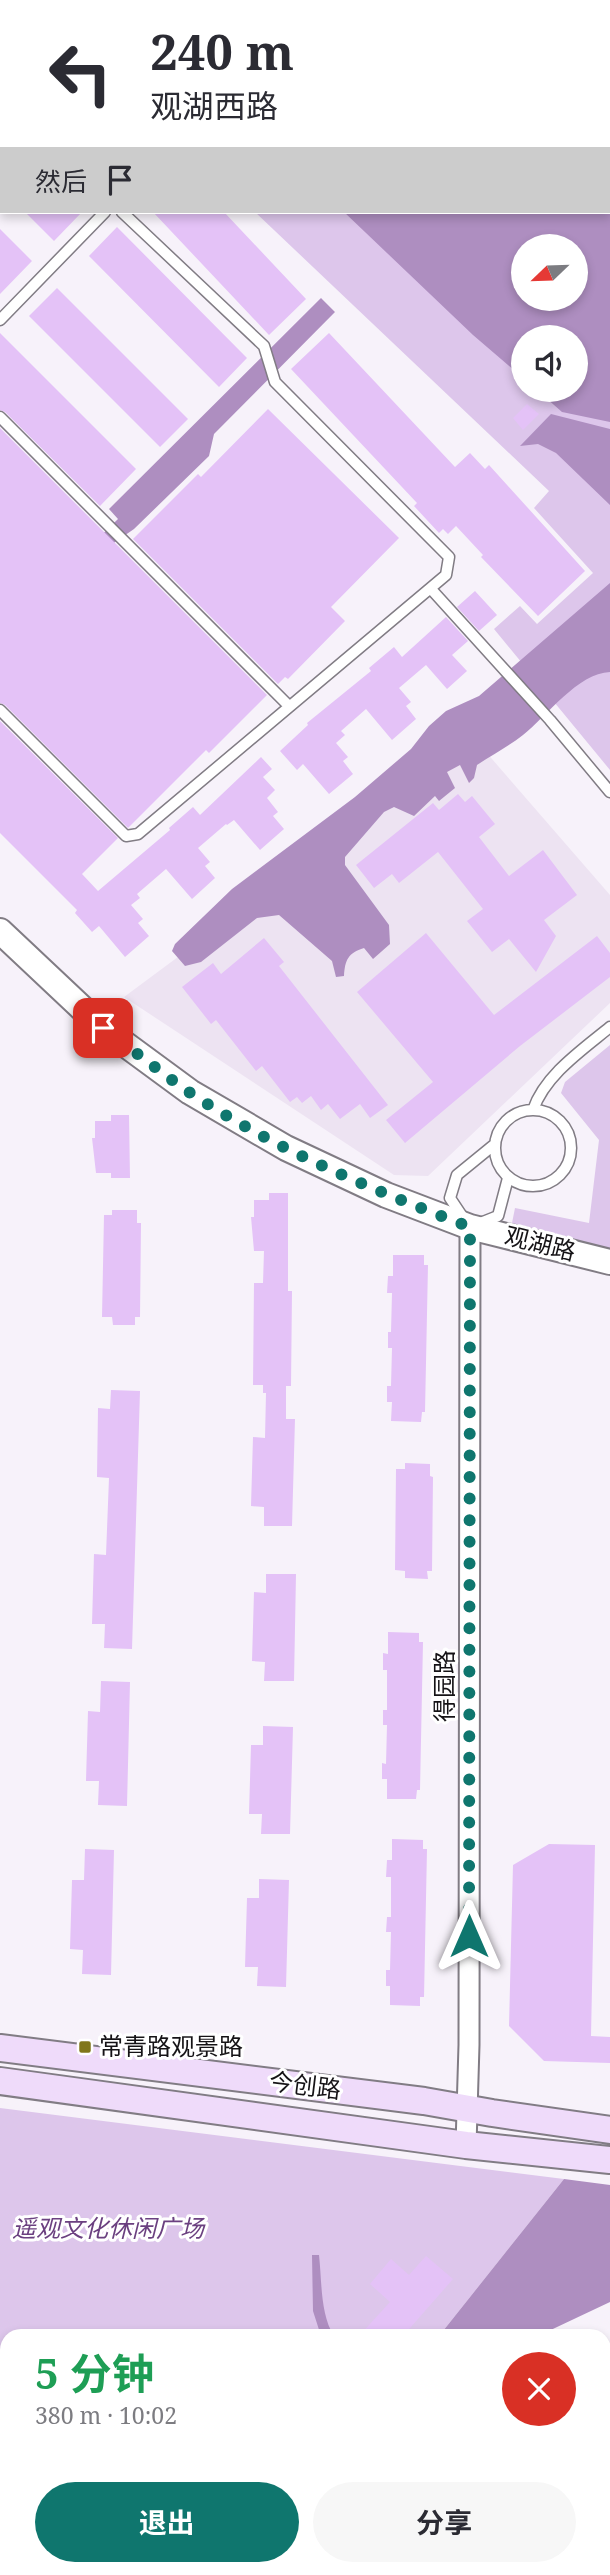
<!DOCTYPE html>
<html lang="zh">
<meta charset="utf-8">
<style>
body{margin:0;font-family:"Noto Serif","Noto Sans SC",serif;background:#f7f7f7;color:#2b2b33;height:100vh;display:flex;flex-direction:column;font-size:26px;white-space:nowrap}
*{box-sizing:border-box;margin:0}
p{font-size:23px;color:#7c7c81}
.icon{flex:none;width:38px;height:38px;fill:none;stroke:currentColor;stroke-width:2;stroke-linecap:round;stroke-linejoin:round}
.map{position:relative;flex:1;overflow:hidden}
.details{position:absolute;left:0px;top:2329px;width:611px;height:247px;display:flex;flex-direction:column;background:#fff;border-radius:21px 21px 0 0;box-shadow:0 4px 10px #0003}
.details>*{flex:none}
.top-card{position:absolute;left:0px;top:0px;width:611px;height:214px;box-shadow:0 4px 10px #0003;background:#fff;color:#2b2b33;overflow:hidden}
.needle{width:46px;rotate:247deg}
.tools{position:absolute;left:511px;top:234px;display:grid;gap:14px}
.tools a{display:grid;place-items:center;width:77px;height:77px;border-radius:50%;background:#fff;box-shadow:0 4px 10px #0003;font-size:35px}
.pin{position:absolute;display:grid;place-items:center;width:60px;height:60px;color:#fff;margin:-30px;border-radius:14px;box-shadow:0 4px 10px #0006}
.me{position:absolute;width:77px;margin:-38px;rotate:0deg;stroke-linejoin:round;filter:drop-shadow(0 0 5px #0008)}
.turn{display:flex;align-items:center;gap:24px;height:147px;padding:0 35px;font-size:32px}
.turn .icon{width:91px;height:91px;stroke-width:2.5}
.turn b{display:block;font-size:49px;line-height:60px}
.then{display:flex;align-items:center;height:66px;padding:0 35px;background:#0003;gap:14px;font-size:26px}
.round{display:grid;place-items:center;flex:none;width:74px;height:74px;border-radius:37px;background:#f7f7f7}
.head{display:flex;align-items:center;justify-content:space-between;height:119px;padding:0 35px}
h1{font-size:42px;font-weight:700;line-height:52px;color:#1e9e55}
.action{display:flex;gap:14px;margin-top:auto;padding:14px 35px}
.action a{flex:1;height:80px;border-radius:42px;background:#0f766e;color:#fff;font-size:28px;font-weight:700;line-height:80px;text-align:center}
.action a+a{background:#f7f7f7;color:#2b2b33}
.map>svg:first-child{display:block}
.built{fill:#ede3f2}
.green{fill:#ddc6eb;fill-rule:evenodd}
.water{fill:#ae8ec0;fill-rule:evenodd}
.building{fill:#e4c2f7}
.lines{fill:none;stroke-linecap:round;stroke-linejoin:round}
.service-casing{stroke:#817c84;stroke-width:13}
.minor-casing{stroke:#817c84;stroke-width:23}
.tertiary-casing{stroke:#817c84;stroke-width:28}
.secondary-casing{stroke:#817c84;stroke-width:30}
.service{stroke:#fff;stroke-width:10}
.minor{stroke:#fff;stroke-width:19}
.tertiary{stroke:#fff;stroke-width:24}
.secondary{stroke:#efdbfa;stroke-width:26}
.route{stroke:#0f766e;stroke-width:12;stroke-dasharray:0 21.6}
.poi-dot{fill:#80761a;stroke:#fff;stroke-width:2.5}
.labels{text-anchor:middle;stroke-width:6;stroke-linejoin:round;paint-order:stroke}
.street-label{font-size:24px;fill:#151316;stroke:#fff}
.poi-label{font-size:24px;fill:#151316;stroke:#fff;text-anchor:start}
.park-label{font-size:24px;font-style:italic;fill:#6b4080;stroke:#fff}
</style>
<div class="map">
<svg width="610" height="2575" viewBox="0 0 610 2575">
<rect width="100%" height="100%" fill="#f7f2fa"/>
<path class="built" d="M466,729L610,895V1003L428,1176L394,1175L124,997L248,905Z"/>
<path class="green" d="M0,0H610V770L494,629L520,606L537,624L593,573L534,508L549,491L255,212H609V2H2L0,78ZM523,247H576V299H523ZM523,338H576V390H523Z
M610,1045V1249L511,1228L515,1208L589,1223L599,1140L561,1093L565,1082Z
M0,2108L564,2179L439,2336H7V2522L0,2521Z"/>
<path class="water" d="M115,0H610V422L562,412L537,390H576V338H523V378L473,335L344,212H609V2ZM523,247H576V299H523Z
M321,298L335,312L214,434L209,456L134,529L44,591L118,519L109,509Z
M551,414L610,429V505L556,453L538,444L520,446Z
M610,583V672C578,673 547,716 523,735C509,746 492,755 477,765L474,778L469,783L460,765L447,772L455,788L439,801L435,796L414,816L394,807L384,812L345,857V865L389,925L390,944L373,959L364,948C348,953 345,960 344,976L336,977L332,961L279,915L257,918L201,962L185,966L172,951L175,944L232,889L355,797L411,749L429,726L446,711L479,696Z
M564,2179L610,2185V2302L538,2336H439Z
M312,2255H319C322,2281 320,2314 334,2336H321L313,2311Z
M0,2521L7,2522V2569H245L231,2575H0Z"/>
<path class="building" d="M25,212H82L54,241Z
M153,212H224L306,299L269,335Z
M117,227L247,358L219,387L89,256Z
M0,229L32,261L0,294Z
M57,288L188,419L160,447L29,316Z
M0,333L136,469L100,506L5,412L0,410Z
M329,333L455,467L470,453L485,469L489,465L585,571L538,616L481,557L483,555L456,526L448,534L443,529L439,533L414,506L417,503L291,369Z
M527,404L539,414L523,430L513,418Z
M268,409L399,538L331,607L345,621L288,679L285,677L278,684L133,539L198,474L201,477Z
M0,428L267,695L209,753L206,750L128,828L5,705L0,703Z
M475,591L497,615L479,631L457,607Z
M446,617L468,641L452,655L467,671L447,689L426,665L399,688L411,702L406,706L416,719L392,740L366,709L341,731L345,735L336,743L348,757L343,761L353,774L329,794L303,764L297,770L280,751L308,725L307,723L371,671L369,668L394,647L402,657Z
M0,721L118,838L82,874L98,891L170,830L169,828L193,807L200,815L261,757L272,769L263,777L275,790L267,798L278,812L273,816L284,829L260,850L234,820L227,825L226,824L198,848L210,862L205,866L215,878L192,899L166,869L137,894L140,898L131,905L143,919L138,923L149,936L125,957L99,926L92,932L75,913L77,910L0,833Z
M458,794L465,802L472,796L495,824L479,837L509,876L543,850L577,895L544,920L556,936L536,972L509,939L492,952L467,921L483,909L438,852L399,883L392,874L374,888L356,865L433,803L439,810Z
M426,933L494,1015L597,936L610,953V977L520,1046L405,1143L386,1120L433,1082L357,992Z
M264,938L284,962L279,966L388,1105L370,1118L360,1104L340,1119L328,1104L321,1110L311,1096L302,1103L297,1097L290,1102L262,1066L256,1071L216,1020L211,1024L182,987L213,963L221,974Z
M111,1115H129L130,1178H111V1173H96L92,1138H95V1121H111Z
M269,1193H288V1291H292L291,1386H286V1419H295L292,1526H264V1507L251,1506L253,1437L265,1438L266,1393H263V1385H253L254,1283H263L264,1251H254L251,1217H254V1200H269Z
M112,1210H137V1223H141L140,1317H135V1325H113L112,1317H102L104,1215H112Z
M393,1255H424V1265H428L425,1412H422L421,1422L391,1421L392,1402H387V1386H391L392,1348H388V1332H391L392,1293H387L388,1276H393Z
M111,1390L140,1391L132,1649L104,1648L105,1624H92L94,1554L106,1555L109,1478L97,1477L98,1408L110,1409Z
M405,1463L430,1464V1476L433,1477L432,1571H427L428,1579L405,1578V1571L395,1570L396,1469H405Z
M266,1574H296L294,1681H264L265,1662L252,1661L254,1592L266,1593Z
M388,1632L419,1633V1642H423L420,1790H417L416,1799H387V1779H382V1763L386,1764L387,1725H383V1710H387V1670H383V1653L388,1654Z
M101,1681L130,1682L127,1806L98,1805L99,1781H86L88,1711L100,1712Z
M263,1726L293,1727L290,1834H261L262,1814H249L251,1745H263Z
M392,1839L423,1840V1849H427L424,1997H420V2006L390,2005V1986H386V1970H390L391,1932H386L387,1917H391V1877H386L387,1860H392Z
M549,1844L595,1845L591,2036L610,2037V2063L544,2061L509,2026L513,1865Z
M85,1849L114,1850L111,1975L82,1974L83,1950L70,1949L72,1880H84Z
M259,1879L289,1880L286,1987L257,1986L258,1967H245L247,1898H259Z
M426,2256L453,2279L403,2336H359L390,2302L370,2284L391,2259L409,2275Z"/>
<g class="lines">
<g class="service-casing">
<path id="service" d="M0,97L2,99
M0,320L105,212
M0,417L289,706
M431,589L550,720L610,792
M0,710L126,836L138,834L446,575L449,557L275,382L264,346L122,212
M495 1148a38 38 0 1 1 76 0a38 38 0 1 1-76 0Z
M533,1110C545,1075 582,1050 610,1027
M464,1219L450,1198L457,1175L495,1144
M478,1224L498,1216L508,1178"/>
</g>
<g class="minor-casing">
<path id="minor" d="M466,2145L469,2045L470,1227"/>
</g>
<g class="tertiary-casing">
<path id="tertiary" d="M0,931L103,1028L190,1092L286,1148L386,1195L470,1227L610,1262"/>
</g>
<g class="secondary-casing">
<path id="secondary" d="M0,2048L424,2101L492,2113L610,2130
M0,2081L466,2145L610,2160"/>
</g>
<use href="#service" class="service"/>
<use href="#minor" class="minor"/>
<use href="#tertiary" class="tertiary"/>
<use href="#secondary" class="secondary"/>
</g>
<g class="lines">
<path class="route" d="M103,1028C132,1049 160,1072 189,1092C276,1150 373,1190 470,1227L469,1936"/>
</g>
<rect class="poi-dot" x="78" y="2040" width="14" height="14" rx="3.5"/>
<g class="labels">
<g class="street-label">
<text transform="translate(540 1244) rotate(14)" y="8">观湖路</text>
<text transform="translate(445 1686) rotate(-90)" y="8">得园路</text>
<text transform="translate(305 2086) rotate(7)" y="8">今创路</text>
</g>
<g class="poi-label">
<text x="99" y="2055">常青路观景路</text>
</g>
<g class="park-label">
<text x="108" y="2237">遥观文化休闲广场</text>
</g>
</g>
</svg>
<div class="tools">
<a><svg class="needle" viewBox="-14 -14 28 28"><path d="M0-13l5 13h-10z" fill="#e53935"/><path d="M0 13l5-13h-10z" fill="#7c7c81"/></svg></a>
<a><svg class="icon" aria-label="sound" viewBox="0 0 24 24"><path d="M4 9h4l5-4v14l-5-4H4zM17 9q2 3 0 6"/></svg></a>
</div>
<div class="pin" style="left:103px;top:1028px;background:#d93025"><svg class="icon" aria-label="arrive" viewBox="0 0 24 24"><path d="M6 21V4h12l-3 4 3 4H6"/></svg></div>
<svg class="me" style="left:469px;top:1936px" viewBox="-20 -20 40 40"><path d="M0-17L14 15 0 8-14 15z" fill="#0f766e" stroke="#fff" stroke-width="4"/></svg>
<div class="top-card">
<div class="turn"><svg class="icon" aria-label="left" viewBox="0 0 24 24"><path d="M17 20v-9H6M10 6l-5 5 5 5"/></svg><div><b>240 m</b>观湖西路</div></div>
<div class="then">然后<svg class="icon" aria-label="arrive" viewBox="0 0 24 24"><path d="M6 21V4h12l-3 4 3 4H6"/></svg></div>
</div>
<section class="details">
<div class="head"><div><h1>5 分钟</h1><p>380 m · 10:02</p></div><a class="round" style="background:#d93025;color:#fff"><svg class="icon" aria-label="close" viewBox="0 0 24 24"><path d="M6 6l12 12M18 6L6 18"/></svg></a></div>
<div class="action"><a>退出</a><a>分享</a></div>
</section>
</div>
